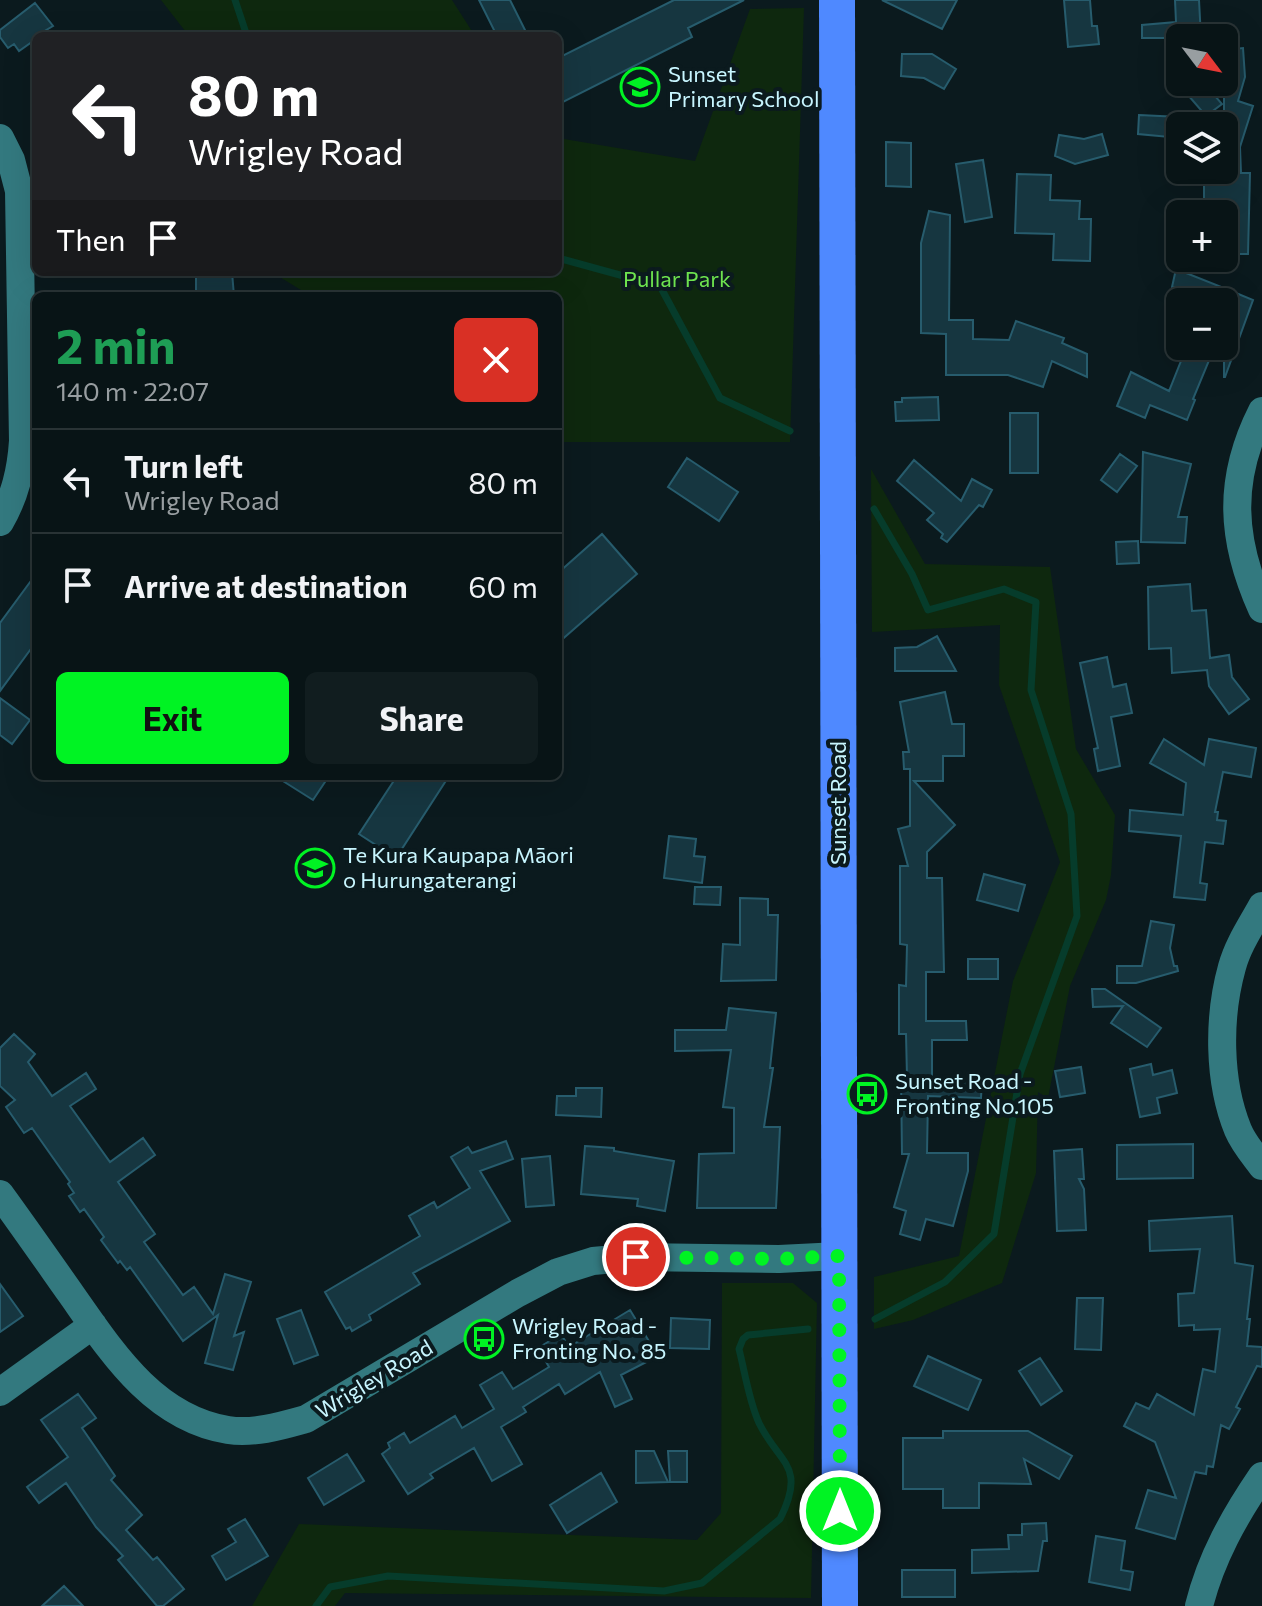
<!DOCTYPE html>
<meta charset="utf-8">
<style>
body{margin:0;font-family:Commissioner,sans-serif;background:#111d1f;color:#f1f3f6;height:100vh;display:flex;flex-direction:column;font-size:30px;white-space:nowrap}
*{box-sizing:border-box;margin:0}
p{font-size:26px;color:#989ea1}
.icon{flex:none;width:44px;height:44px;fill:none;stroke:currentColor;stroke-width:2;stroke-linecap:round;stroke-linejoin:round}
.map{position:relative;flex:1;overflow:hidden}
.drawer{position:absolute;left:32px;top:292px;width:530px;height:488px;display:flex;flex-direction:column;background:#081416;border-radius:12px;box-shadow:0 8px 32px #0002,0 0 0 2px #293335}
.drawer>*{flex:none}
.hud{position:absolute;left:32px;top:32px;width:530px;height:244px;border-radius:12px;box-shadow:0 8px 32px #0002,0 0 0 2px #293335;background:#202124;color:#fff;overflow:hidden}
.needle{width:52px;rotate:122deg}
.tools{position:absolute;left:1166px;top:24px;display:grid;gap:16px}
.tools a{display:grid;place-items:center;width:72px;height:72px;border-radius:12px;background:#081416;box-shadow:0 8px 32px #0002,0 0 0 2px #293335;font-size:40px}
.pin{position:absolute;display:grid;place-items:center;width:68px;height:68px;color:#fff;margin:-34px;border:4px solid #fff;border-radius:50%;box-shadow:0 2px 8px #0007}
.me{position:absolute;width:88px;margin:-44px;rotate:0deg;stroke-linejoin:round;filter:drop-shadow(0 0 6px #0008)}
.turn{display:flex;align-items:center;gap:28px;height:168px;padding:0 24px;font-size:36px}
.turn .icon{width:104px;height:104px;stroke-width:2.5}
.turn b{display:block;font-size:56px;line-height:68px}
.then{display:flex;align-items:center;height:76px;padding:0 24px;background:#0003;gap:16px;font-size:30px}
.round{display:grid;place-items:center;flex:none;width:84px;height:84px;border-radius:12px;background:#111d1f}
.headline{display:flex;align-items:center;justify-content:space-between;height:136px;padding:0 24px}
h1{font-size:48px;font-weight:700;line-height:60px;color:#1e9e55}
.action{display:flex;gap:16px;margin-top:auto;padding:16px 24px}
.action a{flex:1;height:92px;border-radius:12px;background:#00f323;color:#111;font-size:32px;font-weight:700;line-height:92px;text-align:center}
.action a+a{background:#111d1f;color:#f1f3f6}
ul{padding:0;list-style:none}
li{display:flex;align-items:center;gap:24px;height:104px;padding:0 24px;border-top:2px solid #293335}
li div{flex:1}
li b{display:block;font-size:30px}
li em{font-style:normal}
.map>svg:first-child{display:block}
.green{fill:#0e280e}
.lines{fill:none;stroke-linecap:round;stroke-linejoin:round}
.stream{stroke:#063c2b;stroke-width:7}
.building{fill:#163640;stroke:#275c6d;stroke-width:2}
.minor{stroke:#33797f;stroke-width:28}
.major{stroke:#4f89ff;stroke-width:36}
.route{stroke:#00f323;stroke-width:14;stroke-dasharray:0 25.2}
.labels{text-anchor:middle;stroke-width:8;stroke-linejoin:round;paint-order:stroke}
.poi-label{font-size:22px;fill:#c8f6ff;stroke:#0b1a1e;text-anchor:start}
.park-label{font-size:22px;fill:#6ee44f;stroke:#0b1a1e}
.street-label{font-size:22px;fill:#c8f6ff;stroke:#0b1a1e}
</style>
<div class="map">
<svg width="1262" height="1606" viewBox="0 0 1262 1606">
<rect width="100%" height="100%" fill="#0b1a1e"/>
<path class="green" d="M161,0H452L475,36H189Z
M804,8L790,442H558V296H311L278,276L277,272H558V138L695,161L750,9Z
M871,469L925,564L1050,567L1076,749L1115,815L1111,875L1106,900L1070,986L1048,1098L1038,1092L1036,1173L1002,1283L913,1320L874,1329V1277L959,1256L1013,981L1060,862L999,685L1000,625L872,632Z
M722,1283H793L817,1303L811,1598L345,1593L335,1606H252L299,1524L697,1540L721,1513Z"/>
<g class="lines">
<path class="stream" d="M235,0L247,36
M558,258L660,286L720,398L790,431
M874,509L912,574L928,610L1004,589L1036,602L1031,690L1071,814L1077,916L1020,1074L994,1234L945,1282L875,1319
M316,1606L330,1587L388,1576L664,1591L702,1583L780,1519C807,1465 779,1464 759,1423C749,1401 745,1373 739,1349L743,1339L748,1335L808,1329"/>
</g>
<path class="building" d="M479,0H510L528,36H497Z
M674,0H744L688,28L692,37L563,102L558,92V58Z
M882,0H957L942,29Z
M1064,0H1090L1092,26H1097L1099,44L1068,47Z
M1175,0H1199L1201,38H1142V25L1176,22Z
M35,3L53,26L36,36V39L19,51L14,44L8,48L0,37V30Z
M1243,48L1245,77L1238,101L1253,106L1240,147L1241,173H1250L1248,254H1224V214H1221V205L1204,204V170H1224V50Z
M902,54H932L956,69L944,89L924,78L901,76Z
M1203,82L1222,104L1206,116L1188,95Z
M1139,115L1180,117V138L1138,134Z
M1102,134L1108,155L1075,164L1055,156L1059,135L1084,139Z
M886,142L911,143V187L886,186Z
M983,160L992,217L965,222L956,164Z
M1017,174L1051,175L1050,200L1080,201L1079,219H1091L1090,261L1053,260L1054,234L1015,233Z
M929,211L950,215L949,320H973V339L1009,340L1016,321L1064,338L1062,343L1087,354V377L1052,361L1043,387L1008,375H946V334L921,333V243Z
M1176,269L1224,288L1220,299L1172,287Z
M196,272H232L234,296H217V292H196Z
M1224,288L1253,300L1225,377H1224Z
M1187,346H1215L1193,399L1195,400L1187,420L1150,405L1145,418L1117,406L1131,372L1169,391Z
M938,397L939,420L896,421L895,402H902V398Z
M1010,413H1038V473H1010Z
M1143,452L1191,464L1178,517H1187L1185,543L1141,542Z
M1120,454L1137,466L1117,492L1101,480Z
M687,458L738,492L719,521L668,487Z
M914,460L961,501L972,479L992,490L983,507L979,505L947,542L941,538L943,534L927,520L934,513L897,481Z
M602,534L637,574L558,643V573Z
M1138,541L1139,563L1117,564L1116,542Z
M36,574V642L0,691V623Z
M1190,584L1192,611L1206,610L1210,658L1229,655L1232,677L1249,699L1229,714L1209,686L1207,670L1172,673L1171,648L1149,649L1148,587Z
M937,636L956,671H895V648L917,647Z
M1107,657L1113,687L1126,684L1132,713L1111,717L1120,766L1098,771L1094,749L1098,748L1080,663Z
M945,692L952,724H964V756H943V781H914L955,825L927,852V878H942L944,972H926V1021H966L967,1040H932V1078L982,1080L981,1098L928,1096L927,1153H968V1171L953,1226L926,1219L920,1240L900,1234L906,1211L894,1207L909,1154H902L901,1077H907L906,1034H899V985L906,986L907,945L900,944V866H908L898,829L910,826V769H904L903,752H909L900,702Z
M0,698L30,720L12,744L0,735Z
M1164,739L1204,765L1209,739L1256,748L1251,777L1223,772L1215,812H1218L1217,820L1226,821L1223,844L1205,842L1200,883L1207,884L1205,900L1174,897L1181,836L1129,831L1130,810L1183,815L1186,783L1150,763Z
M275,776H329L313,800Z
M397,776H449L396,858L359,834Z
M669,836L696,839L694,856L705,857L702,883L664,878Z
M984,874L1025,885L1018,911L977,900Z
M695,887H721L720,905L694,904Z
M740,898L768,899V915H778L776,980L721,981L723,944L740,945Z
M1151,921L1174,925L1170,948L1174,966H1177L1178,971L1136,983H1117V966H1142Z
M968,959H998V979H968Z
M1092,989H1105L1161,1028L1147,1047L1111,1023L1123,1006L1093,1007Z
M729,1008L776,1013L770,1068H773L764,1127H780L776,1208H697L699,1154L734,1153V1108L723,1107L731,1050L675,1051V1030H726Z
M14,1034L35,1054L28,1062L52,1096L86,1073L96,1089L70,1106L110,1162L143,1138L155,1155L118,1182L155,1234L144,1242L183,1295L194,1287L213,1314L225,1274L251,1282L234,1336L244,1332L233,1370L205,1363L218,1315L183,1341L130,1267L127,1270L120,1261L118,1263L101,1240L104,1237L84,1209L80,1212L69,1196L74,1193L68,1184L70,1182L32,1128L24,1133L6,1107L15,1100L0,1086V1048Z
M1151,1064L1153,1075L1172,1070L1177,1093L1157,1098L1160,1113L1140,1117L1130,1069Z
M1081,1067L1085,1093L1060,1097L1055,1071Z
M576,1088H602L601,1117L556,1115L557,1096H576Z
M506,1141L513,1159L480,1171L510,1221L413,1273L420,1284L369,1315L371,1320L352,1331L350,1327L346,1329L325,1292L420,1236L409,1216L434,1202L437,1208L470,1188L451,1157L468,1147L472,1153Z
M1193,1144V1178L1117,1179V1145Z
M585,1146L614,1148V1151L674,1161L665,1211L637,1206L638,1199L581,1194Z
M1082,1149L1084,1179H1079L1084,1189L1086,1230L1057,1231L1054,1151Z
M550,1156L554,1205L526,1207L522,1159Z
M1232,1216L1235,1263L1253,1266L1247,1319H1250L1247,1346L1262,1347V1367L1257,1366L1236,1407L1240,1409L1229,1429L1221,1425L1213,1467L1207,1466L1206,1474L1195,1472L1175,1539L1136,1528L1148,1490L1176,1498L1155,1442L1124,1426L1136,1403L1149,1409L1157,1394L1194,1415L1203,1369L1215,1372L1220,1329L1194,1330V1325L1179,1326L1178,1294L1194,1293L1200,1249L1150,1251L1149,1221Z
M0,1284L23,1316L0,1332Z
M1077,1298H1103L1101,1350L1075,1349Z
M301,1310L318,1355L294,1364L277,1319Z
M630,1310L658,1356L621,1375L632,1399L615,1407L600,1372L565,1394L559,1384L523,1407L526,1412L501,1427L522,1464L492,1481L474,1448L430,1474L433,1478L408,1494L382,1454L390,1448L388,1443L404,1433L410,1443L455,1416L462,1428L494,1409L480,1385L502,1372L513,1389L549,1367L538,1348L561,1334L569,1347Z
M671,1318L710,1320L709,1349L670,1348Z
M928,1356L981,1380L968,1410L914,1386Z
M1040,1358L1062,1391L1041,1405L1019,1371Z
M78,1394L96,1418L82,1428L115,1476L111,1480L142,1515L126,1530L153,1560L157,1557L184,1589L163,1606H157L118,1560L123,1556L96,1527L66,1483L39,1503L27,1487L68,1457L41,1420Z
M943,1431H1028L1072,1456L1059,1479L1024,1459L1031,1484L979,1483V1508H943V1489H903V1438H943Z
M636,1451H654L668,1482L636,1483Z
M668,1451H687V1482H670Z
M347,1454L364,1481L324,1505L308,1478Z
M601,1473L617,1502L567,1533L550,1505Z
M245,1519L268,1556L226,1580L212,1556L236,1542L228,1529Z
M1046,1523L1047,1541H1043L1038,1571L972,1573V1550L1009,1549L1008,1535H1022V1524Z
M1096,1536L1125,1541L1121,1570L1133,1572L1130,1590L1089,1582Z
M902,1570H955V1597H902Z
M64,1586L83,1606H42Z"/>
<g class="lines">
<path class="minor" d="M0,138L11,160L19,191L23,441C21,471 15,496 0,522
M1262,411C1227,480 1231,540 1262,609
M1262,906C1251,926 1238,945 1232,967C1218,1017 1218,1081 1238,1130C1244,1144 1253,1154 1262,1166
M0,1194C24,1227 47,1260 71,1294C111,1351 153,1418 228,1430C254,1434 281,1426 306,1419L518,1293L558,1272L593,1261L636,1257L779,1259L839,1256
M0,1392L93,1325
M1199,1606C1211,1558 1234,1517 1262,1476"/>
<path class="major" d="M837,0L840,1606"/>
</g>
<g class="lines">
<path class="route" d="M636,1257L779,1259L839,1256L840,1511"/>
</g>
<defs>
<g id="school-ring" transform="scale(2)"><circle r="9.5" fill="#0b1a1e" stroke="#00f323" stroke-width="1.5"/><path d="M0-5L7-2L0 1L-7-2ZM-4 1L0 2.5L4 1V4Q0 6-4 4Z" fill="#00f323"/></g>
<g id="bus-ring" transform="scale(2)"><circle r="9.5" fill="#0b1a1e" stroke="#00f323" stroke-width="1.5"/><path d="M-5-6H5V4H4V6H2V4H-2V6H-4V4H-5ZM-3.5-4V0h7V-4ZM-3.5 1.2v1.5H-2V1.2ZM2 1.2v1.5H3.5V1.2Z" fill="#00f323"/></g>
</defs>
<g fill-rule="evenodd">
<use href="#school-ring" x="640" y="87"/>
<use href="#school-ring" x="315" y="868"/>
<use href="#bus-ring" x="867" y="1094"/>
<use href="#bus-ring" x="484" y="1339"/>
</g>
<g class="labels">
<g class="poi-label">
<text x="668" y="82">Sunset<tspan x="668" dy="25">Primary School</tspan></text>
<text x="343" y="863">Te Kura Kaupapa Māori<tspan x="343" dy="25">o Hurungaterangi</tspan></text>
<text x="895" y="1089">Sunset Road -<tspan x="895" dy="25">Fronting No.105</tspan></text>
<text x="512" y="1334">Wrigley Road -<tspan x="512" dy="25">Fronting No. 85</tspan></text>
</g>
<g class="park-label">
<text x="677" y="287">Pullar Park</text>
</g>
<g class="street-label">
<text transform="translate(838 803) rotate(-90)" y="8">Sunset Road</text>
<text transform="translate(374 1379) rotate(-31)" y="8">Wrigley Road</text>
</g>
</g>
</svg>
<div class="tools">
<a><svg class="needle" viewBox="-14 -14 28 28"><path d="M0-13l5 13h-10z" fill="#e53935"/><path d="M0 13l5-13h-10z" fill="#989ea1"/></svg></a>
<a><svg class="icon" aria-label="layers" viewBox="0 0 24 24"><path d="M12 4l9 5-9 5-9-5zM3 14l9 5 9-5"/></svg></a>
<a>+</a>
<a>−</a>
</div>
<div class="pin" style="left:636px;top:1257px;background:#d93025"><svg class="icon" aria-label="arrive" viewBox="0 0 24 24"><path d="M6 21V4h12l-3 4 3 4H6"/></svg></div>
<svg class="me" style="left:840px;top:1511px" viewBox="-20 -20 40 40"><circle r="17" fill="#00f323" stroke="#fff" stroke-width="3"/><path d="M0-11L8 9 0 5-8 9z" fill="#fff"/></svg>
<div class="hud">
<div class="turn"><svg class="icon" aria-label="left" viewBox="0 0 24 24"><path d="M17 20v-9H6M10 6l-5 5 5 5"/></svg><div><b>80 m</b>Wrigley Road</div></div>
<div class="then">Then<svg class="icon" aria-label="arrive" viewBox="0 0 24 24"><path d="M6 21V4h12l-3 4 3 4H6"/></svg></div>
</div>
<section class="drawer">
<div class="headline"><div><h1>2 min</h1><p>140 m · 22:07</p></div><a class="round" style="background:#d93025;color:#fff"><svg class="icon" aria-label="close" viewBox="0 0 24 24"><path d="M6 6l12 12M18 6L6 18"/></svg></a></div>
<ul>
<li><svg class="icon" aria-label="left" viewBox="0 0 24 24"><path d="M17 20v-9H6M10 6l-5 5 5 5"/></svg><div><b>Turn left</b><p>Wrigley Road</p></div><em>80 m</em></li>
<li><svg class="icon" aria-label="arrive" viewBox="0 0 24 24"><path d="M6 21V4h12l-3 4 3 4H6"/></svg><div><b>Arrive at destination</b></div><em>60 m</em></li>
</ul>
<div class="action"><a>Exit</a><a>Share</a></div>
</section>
</div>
